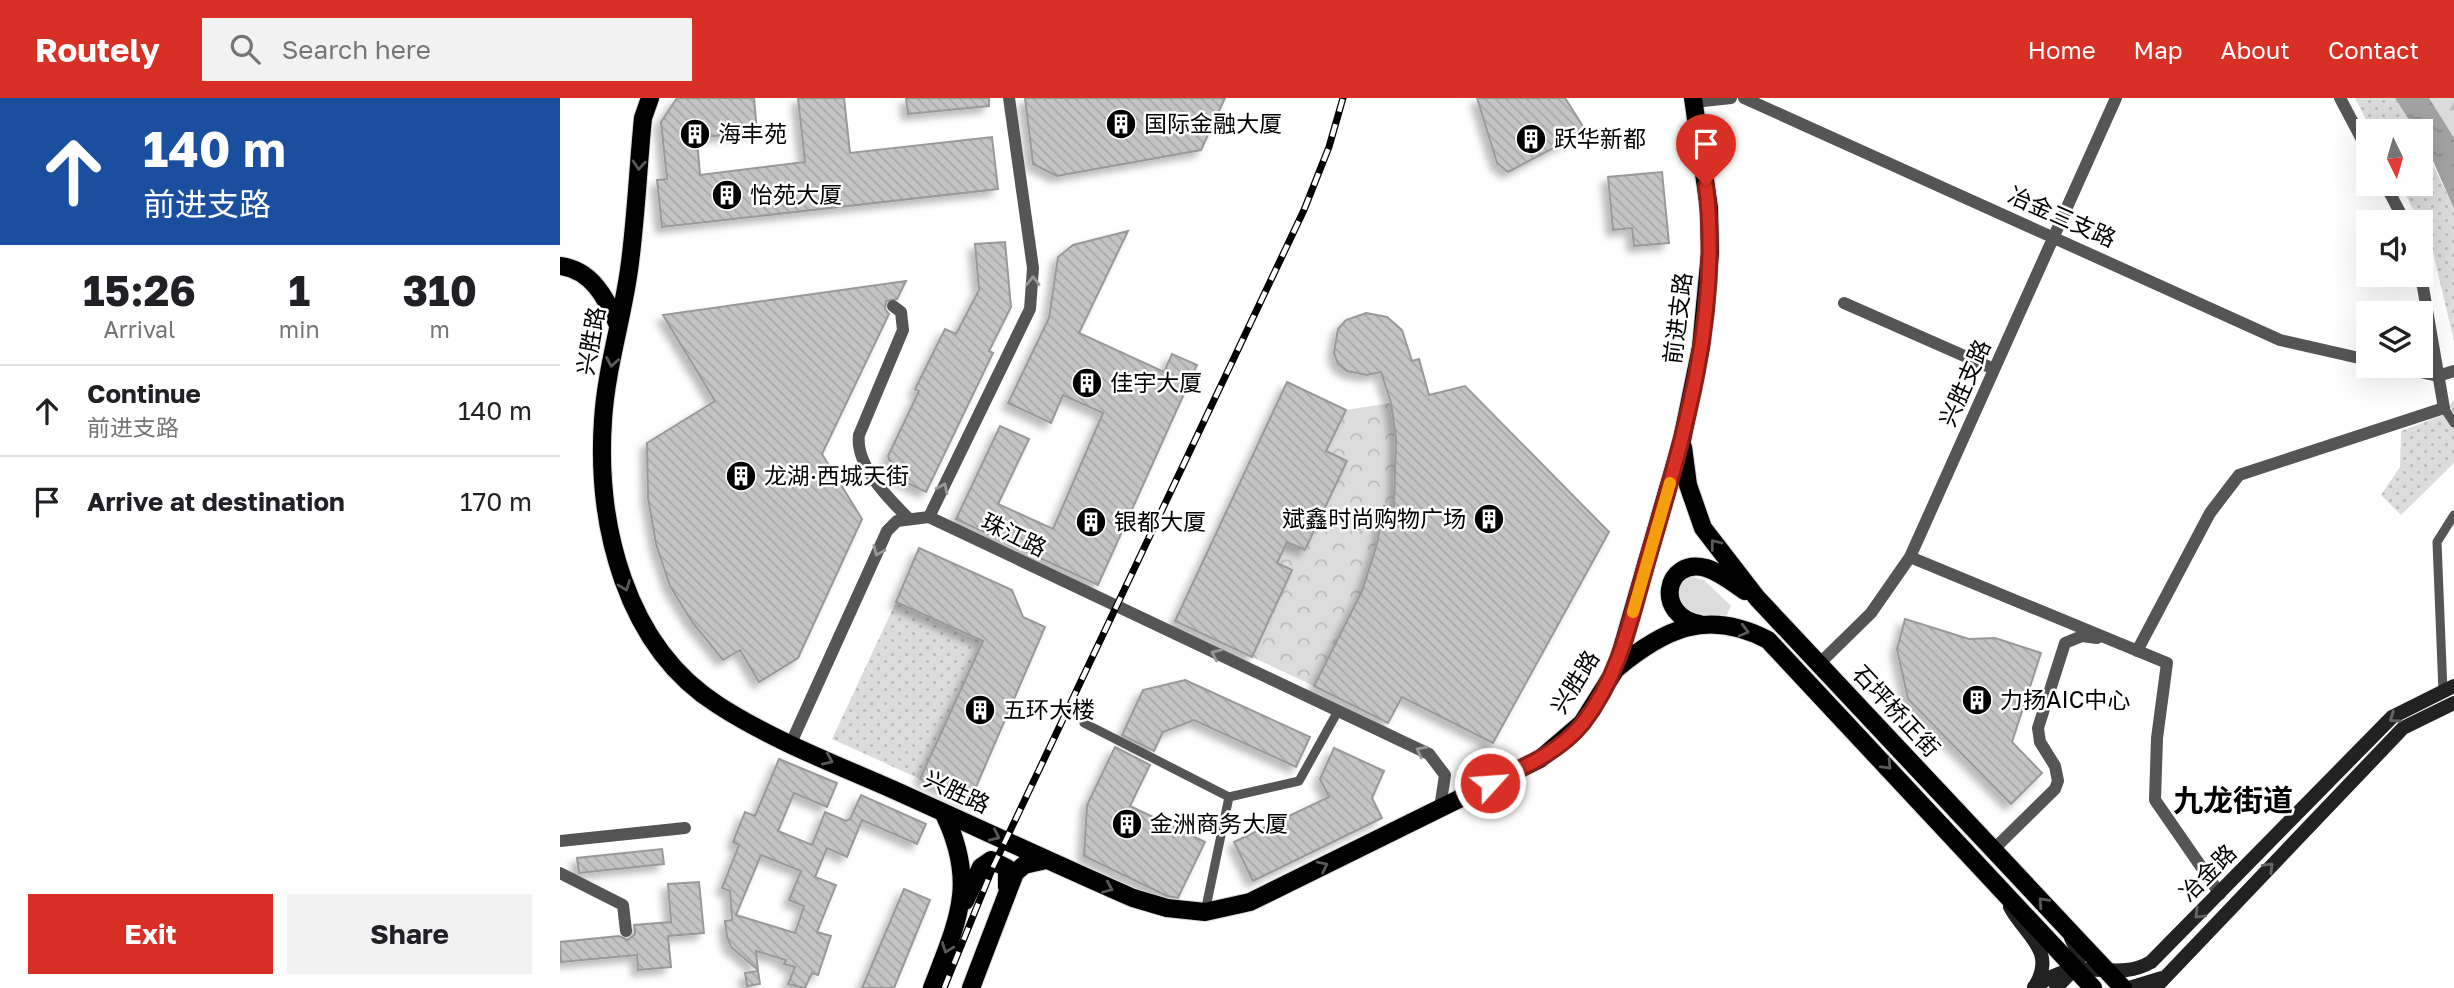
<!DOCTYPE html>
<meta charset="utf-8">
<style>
body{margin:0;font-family:"Golos Text","Noto Sans SC",sans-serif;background:#f2f2f2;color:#202124;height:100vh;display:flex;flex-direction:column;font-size:26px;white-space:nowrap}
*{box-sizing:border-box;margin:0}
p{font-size:23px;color:#757577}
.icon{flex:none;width:38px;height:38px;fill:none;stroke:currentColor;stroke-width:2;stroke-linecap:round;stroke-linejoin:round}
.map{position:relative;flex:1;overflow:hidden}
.details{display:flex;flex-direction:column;background:#fff;width:560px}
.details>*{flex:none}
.guide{background:#1a4fa0;color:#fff;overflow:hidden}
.needle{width:46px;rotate:175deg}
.controls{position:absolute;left:1796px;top:21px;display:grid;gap:14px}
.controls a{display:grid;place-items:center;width:77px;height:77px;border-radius:0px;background:#fff;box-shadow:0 7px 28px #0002;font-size:35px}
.pin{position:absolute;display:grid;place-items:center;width:60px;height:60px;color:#fff;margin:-72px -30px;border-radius:50% 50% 50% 0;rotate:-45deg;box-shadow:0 0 7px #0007}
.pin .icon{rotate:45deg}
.me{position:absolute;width:77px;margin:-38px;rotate:64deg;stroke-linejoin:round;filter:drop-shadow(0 0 5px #0008)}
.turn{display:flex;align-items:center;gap:24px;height:147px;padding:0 28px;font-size:32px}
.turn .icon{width:91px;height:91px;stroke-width:2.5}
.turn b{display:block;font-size:49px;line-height:60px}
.eta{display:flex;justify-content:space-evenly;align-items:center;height:119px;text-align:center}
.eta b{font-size:42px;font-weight:700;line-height:49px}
.action{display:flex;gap:14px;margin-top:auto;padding:14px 28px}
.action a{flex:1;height:80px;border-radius:0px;background:#d93025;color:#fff;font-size:28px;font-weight:700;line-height:80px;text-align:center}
.action a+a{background:#f2f2f2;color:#202124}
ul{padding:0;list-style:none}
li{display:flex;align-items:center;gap:21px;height:91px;padding:0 28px;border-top:2px solid #e0e0e0}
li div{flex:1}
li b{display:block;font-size:26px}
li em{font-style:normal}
header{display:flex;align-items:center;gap:42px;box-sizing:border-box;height:98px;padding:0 35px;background:#d93025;color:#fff}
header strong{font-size:33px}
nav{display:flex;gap:38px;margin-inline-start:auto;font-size:24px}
.search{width:490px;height:63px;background:#f2f2f2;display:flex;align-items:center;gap:18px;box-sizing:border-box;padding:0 24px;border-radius:0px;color:#757577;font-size:26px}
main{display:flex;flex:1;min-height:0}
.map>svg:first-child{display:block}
.grass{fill:#dcdcdc}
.forest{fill:url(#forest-firs)}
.park{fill:url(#park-crowns)}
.garden{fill:url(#garden-dots)}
.water{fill:url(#water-ripples)}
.building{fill:url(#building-back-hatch);stroke:#999;stroke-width:2;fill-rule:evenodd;filter:url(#shadow)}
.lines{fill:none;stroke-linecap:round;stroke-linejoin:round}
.primary-casing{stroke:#dbdbdb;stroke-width:20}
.pedestrian{stroke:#555;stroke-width:9}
.minor{stroke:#555;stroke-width:12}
.secondary{stroke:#222;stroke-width:14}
.primary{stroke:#000;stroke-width:18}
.rail-casing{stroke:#000;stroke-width:7}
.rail{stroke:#fff;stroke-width:4.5;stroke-dasharray:13;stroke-linecap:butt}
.oneway{stroke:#595959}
.oneway2{stroke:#999}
.oneway3{stroke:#646464}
.route-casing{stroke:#8d1f18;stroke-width:18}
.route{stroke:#d93025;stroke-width:12}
.slow{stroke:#f59e0b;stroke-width:12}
.labels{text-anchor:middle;stroke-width:5;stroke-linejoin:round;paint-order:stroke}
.poi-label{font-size:23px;fill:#000;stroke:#fff;text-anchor:start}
.street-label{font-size:23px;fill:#000;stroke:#fff}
.district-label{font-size:30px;font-weight:bold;fill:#000;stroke:#fff}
</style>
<header>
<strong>Routely</strong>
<div class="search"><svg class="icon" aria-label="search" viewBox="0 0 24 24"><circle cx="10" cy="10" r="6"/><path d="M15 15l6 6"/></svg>Search here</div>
<nav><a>Home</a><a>Map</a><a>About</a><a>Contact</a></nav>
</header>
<main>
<section class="details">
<div class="guide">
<div class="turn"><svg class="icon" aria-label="ahead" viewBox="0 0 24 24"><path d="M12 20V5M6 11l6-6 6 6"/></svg><div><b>140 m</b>前进支路</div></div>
</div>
<div class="eta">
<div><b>15:26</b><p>Arrival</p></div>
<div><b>1</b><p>min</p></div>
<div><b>310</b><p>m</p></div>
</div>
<ul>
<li><svg class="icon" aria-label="ahead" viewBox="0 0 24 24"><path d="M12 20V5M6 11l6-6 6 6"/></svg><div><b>Continue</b><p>前进支路</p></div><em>140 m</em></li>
<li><svg class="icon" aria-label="arrive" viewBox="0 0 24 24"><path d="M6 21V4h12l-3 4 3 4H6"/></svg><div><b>Arrive at destination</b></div><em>170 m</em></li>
</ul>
<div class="action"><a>Exit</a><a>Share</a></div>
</section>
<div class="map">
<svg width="1894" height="890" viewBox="0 0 1894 890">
<defs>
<pattern id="forest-firs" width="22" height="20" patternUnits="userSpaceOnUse" patternTransform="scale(1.75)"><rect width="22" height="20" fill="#dcdcdc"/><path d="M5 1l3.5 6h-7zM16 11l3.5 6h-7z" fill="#bbb"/></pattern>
<pattern id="park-crowns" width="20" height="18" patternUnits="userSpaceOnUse" patternTransform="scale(1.75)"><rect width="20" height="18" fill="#dcdcdc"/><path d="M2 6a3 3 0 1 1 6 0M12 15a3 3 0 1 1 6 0" fill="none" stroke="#bbb"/></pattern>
<pattern id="garden-dots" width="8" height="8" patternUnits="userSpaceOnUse" patternTransform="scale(1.75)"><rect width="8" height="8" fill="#dcdcdc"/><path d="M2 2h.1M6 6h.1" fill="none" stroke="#bbb" stroke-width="1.8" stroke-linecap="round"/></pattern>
<pattern id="water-ripples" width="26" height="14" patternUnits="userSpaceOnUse" patternTransform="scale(1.75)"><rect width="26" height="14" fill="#a3a3a3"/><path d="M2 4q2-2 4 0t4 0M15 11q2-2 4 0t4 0" fill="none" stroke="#8b8b8b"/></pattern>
<pattern id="building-back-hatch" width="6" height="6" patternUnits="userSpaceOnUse" patternTransform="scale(1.75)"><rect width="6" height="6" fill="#c4c4c4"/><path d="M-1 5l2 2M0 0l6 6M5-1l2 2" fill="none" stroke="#a7a7a7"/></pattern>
<filter id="shadow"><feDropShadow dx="-6" dy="6" stdDeviation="3.5" flood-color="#0004"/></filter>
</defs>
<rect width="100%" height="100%" fill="#fff"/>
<path class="grass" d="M1129,478L1144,482L1171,508L1167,517H1131L1117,507L1119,484Z"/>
<path class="forest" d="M1868,0H1894V43Z"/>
<path class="park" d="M831,305L836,340L834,408L817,446L802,493L754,588L692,559L732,473L717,465L727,444L746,452L787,363L766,353L786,312Z"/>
<path class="garden" d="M1795,0H1835L1856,33H1812Z
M1860,39L1894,111V243L1871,146L1840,86H1860Z
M1894,301V365L1841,417L1821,397L1840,369L1841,333L1883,317Z
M336,504L423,543L360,681L272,641Z"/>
<path class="water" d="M1835,0H1869L1894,40V111L1860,33H1856Z"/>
<path class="building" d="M117,0H194L197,33L137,40L140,77L245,64L238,0H284L290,55L432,39L438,91L102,129L97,82L107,81L101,24Z
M346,0H429V8L348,16Z
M465,0H665L641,52L497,78L473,66Z
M917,0H1005L1026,33L948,74L937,65Z
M1102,74L1109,145L1074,148L1072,130L1053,132L1048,79Z
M568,133L519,235L604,274L612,256L637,267L538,487L396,421L440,328L469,341L438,406L493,431L543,315L503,297L491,325L448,305L489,220L498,159L513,147Z
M445,144L451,209L429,253L433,255L366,394L335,379L328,358L359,293L355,291L385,231L396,236L419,192L415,146Z
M346,183L337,201L326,203L325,211L329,216L262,356L302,421L238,560L199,584L180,552L163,562L132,524L110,488L96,446L88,400L87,345L155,303L103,217Z
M806,215L827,219L842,232L852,263L859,261L869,297L905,288L1049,434L933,645L842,599L828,625L754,588L802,493L817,446L824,408H834L836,340L831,305L821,274L807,277L787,273L778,266L774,255L778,231L786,222Z
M727,284L786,312L766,353L787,363L745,452L727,444L717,465L732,472L692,559L615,523Z
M359,450L452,492L463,519L485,529L410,703L360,681L423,543L336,504Z
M1345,521L1409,541L1435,540L1481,555L1452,644L1482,675L1451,706L1348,601L1337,551Z
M625,582L750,639L736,669L634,622L603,634L594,653L562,637L583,592Z
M555,649L590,667L570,708L645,744L618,800L607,798L524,758L527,707Z
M774,650L824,673L812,700L822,720L693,783L674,744L769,699L760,681Z
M219,661L277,685L267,709L234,695L218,733L252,747L265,714L286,723L290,721L301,697L366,726L357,746L302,722L287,759L267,750L255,779L276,787L257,834L271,838L258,877L252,875L245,890L228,886L235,869L224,866L226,862L196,853L198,872L171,849L167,839L165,823L172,822L170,793L162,790L179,747L173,744L185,714L195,718ZM201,757L241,773L229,802L244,808L235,835L176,817Z
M102,751L104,766L19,775L17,760Z
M139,784L144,835L108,838L111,869L78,872L77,857L1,864L0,844L59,838L68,842L75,836L74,827L111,824L108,786Z
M344,791L370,802L334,890H302Z
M198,873L200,886L187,888L185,875Z"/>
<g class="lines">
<g class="primary-casing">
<path id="primary" d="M90,0L83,20C78,70 76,122 69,172C62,222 46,272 43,322C36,426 65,548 158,607C212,642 275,666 334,692C414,728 493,765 573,800L607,810L645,814L690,804L980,661L1022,625L1056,571L1122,342L1141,249L1150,155L1149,110L1133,0
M0,168C32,172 46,200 58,227
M1123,349L1128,387L1143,430L1197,500L1563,890
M1140,526C1094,518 1104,459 1146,470C1160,474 1173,485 1185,493
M1056,571C1104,531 1147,510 1208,542L1533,890
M405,803L421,769L431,762L447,770V789
M372,890C398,822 418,785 383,714
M411,890L455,775L464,767L486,762"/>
</g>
<path class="pedestrian" d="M1884,310L1894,325
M1883,594L1877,444L1894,417
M524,625L669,699L739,683L778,613
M645,814L669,699"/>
<path class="minor" d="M449,0L473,170L470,211L369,419L869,656L885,677L880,710
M1184,0L1720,242L1808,262
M1780,0L1808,53
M1134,4L1171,0
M1825,86L1845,124
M1284,205L1434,271
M333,208L341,214L343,232L299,337C295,367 328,400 348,420
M1833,268L1878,278L1894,273
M1350,459L1607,565L1597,640L1595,702L1660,796
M1577,553L1650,415L1679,377L1884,310L1860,172
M1259,566L1311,515L1350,459L1556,0
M231,645L327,433L337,423L369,419
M0,743L125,730
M1433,752L1495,691L1498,683L1495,668L1480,644L1478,630L1505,545L1522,538L1537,540
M0,775L63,807L66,833"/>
<path class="secondary" d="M1450,809C1465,837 1497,853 1475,888
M1474,889C1487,881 1500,873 1515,872C1543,869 1565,879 1591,864L1832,619L1894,588
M1496,890L1518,867L1519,856L1511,840
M1569,890L1602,880
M1595,890L1843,630L1894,605"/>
<use href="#primary" class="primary"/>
<g class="rail-casing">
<path id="rail" d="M384,890L433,769L744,112L769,49L783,0"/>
</g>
<use href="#rail" class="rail"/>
</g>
<defs><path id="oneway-chevron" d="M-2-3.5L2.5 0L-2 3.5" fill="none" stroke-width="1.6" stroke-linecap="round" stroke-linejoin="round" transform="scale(1.75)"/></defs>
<g class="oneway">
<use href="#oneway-chevron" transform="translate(79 67) rotate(95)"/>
<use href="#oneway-chevron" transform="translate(52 264) rotate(100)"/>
<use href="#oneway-chevron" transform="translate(1155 446) rotate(-128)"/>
<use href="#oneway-chevron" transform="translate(65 488) rotate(69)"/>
<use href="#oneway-chevron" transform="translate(1184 533) rotate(15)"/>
<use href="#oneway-chevron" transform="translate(268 662) rotate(24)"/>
<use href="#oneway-chevron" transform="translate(1327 667) rotate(47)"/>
<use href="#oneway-chevron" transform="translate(435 738) rotate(25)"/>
<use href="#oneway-chevron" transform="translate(763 768) rotate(-26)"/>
<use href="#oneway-chevron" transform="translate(548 790) rotate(23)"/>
<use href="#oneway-chevron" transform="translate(1483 804) rotate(-133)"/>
<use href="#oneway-chevron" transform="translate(387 850) rotate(111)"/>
</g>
<g class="oneway2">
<use href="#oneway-chevron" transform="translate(473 183) rotate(-89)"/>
<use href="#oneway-chevron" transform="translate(383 390) rotate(-64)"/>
<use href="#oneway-chevron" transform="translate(318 453) rotate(114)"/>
<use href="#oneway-chevron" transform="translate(656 556) rotate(-155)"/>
<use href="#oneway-chevron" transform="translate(861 653) rotate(-152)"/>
</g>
<g class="oneway3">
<use href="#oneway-chevron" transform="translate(1834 620) rotate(145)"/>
<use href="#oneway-chevron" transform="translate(1709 769) rotate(-46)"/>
<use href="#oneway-chevron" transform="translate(1639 816) rotate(135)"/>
</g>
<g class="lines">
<g class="route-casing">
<path id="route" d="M930,685C963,669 999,655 1023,625C1060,577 1071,520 1087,463C1123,342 1162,215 1146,88"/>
</g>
<use href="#route" class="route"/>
<path class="slow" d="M1073,514L1110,385"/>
</g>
<defs>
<g id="building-disc" transform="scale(1.575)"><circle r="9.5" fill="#000" stroke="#fff"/><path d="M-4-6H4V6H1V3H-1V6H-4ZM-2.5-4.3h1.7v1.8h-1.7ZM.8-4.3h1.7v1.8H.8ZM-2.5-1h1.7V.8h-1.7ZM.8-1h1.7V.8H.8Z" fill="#fff"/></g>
</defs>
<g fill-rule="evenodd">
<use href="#building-disc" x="561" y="26"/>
<use href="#building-disc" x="135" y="36"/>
<use href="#building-disc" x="971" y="41"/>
<use href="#building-disc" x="167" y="97"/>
<use href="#building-disc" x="527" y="285"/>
<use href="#building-disc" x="181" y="378"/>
<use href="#building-disc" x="929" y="421"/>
<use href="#building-disc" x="531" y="424"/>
<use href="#building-disc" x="1417" y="602"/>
<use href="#building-disc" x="420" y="612"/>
<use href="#building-disc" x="567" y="726"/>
</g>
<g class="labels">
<g class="poi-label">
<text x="584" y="34">国际金融大厦</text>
<text x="158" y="44">海丰苑</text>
<text x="994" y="49">跃华新都</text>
<text x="190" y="105">怡苑大厦</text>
<text x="550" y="293">佳宇大厦</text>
<text x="204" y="386">龙湖·西城天街</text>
<text x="906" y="429" text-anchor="end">斌鑫时尚购物广场</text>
<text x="554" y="432">银都大厦</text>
<text x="1440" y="610">力扬AIC中心</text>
<text x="443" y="620">五环大楼</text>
<text x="590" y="734">金洲商务大厦</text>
</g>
<g class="street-label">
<text transform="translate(1502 119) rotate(24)" y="8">冶金三支路</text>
<text transform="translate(1118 220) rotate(-83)" y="8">前进支路</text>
<text transform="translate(31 243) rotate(-80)" y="8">兴胜路</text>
<text transform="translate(1405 285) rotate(-66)" y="8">兴胜支路</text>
<text transform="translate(454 437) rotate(26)" y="8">珠江路</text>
<text transform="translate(1015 584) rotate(-58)" y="8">兴胜路</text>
<text transform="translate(1336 613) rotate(47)" y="8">石坪桥正街</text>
<text transform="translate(397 694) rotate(25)" y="8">兴胜路</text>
<text transform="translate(1648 775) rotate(-45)" y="8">冶金路</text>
</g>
<g class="district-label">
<text x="1673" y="713">九龙街道</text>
</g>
</g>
</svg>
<div class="controls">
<a><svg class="needle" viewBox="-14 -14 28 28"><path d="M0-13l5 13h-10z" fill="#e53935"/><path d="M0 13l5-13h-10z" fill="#757577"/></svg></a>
<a><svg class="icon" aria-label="sound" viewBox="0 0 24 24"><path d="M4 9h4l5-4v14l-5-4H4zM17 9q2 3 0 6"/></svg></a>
<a><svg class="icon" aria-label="layers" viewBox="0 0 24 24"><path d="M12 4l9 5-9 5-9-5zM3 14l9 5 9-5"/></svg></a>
</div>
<div class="pin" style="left:1146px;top:88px;background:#d93025"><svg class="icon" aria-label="arrive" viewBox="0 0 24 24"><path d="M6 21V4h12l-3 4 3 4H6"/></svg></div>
<svg class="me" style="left:930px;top:685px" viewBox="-20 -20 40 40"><circle r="17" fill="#d93025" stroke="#fff" stroke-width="3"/><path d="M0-11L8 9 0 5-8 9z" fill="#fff"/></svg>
</div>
</main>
